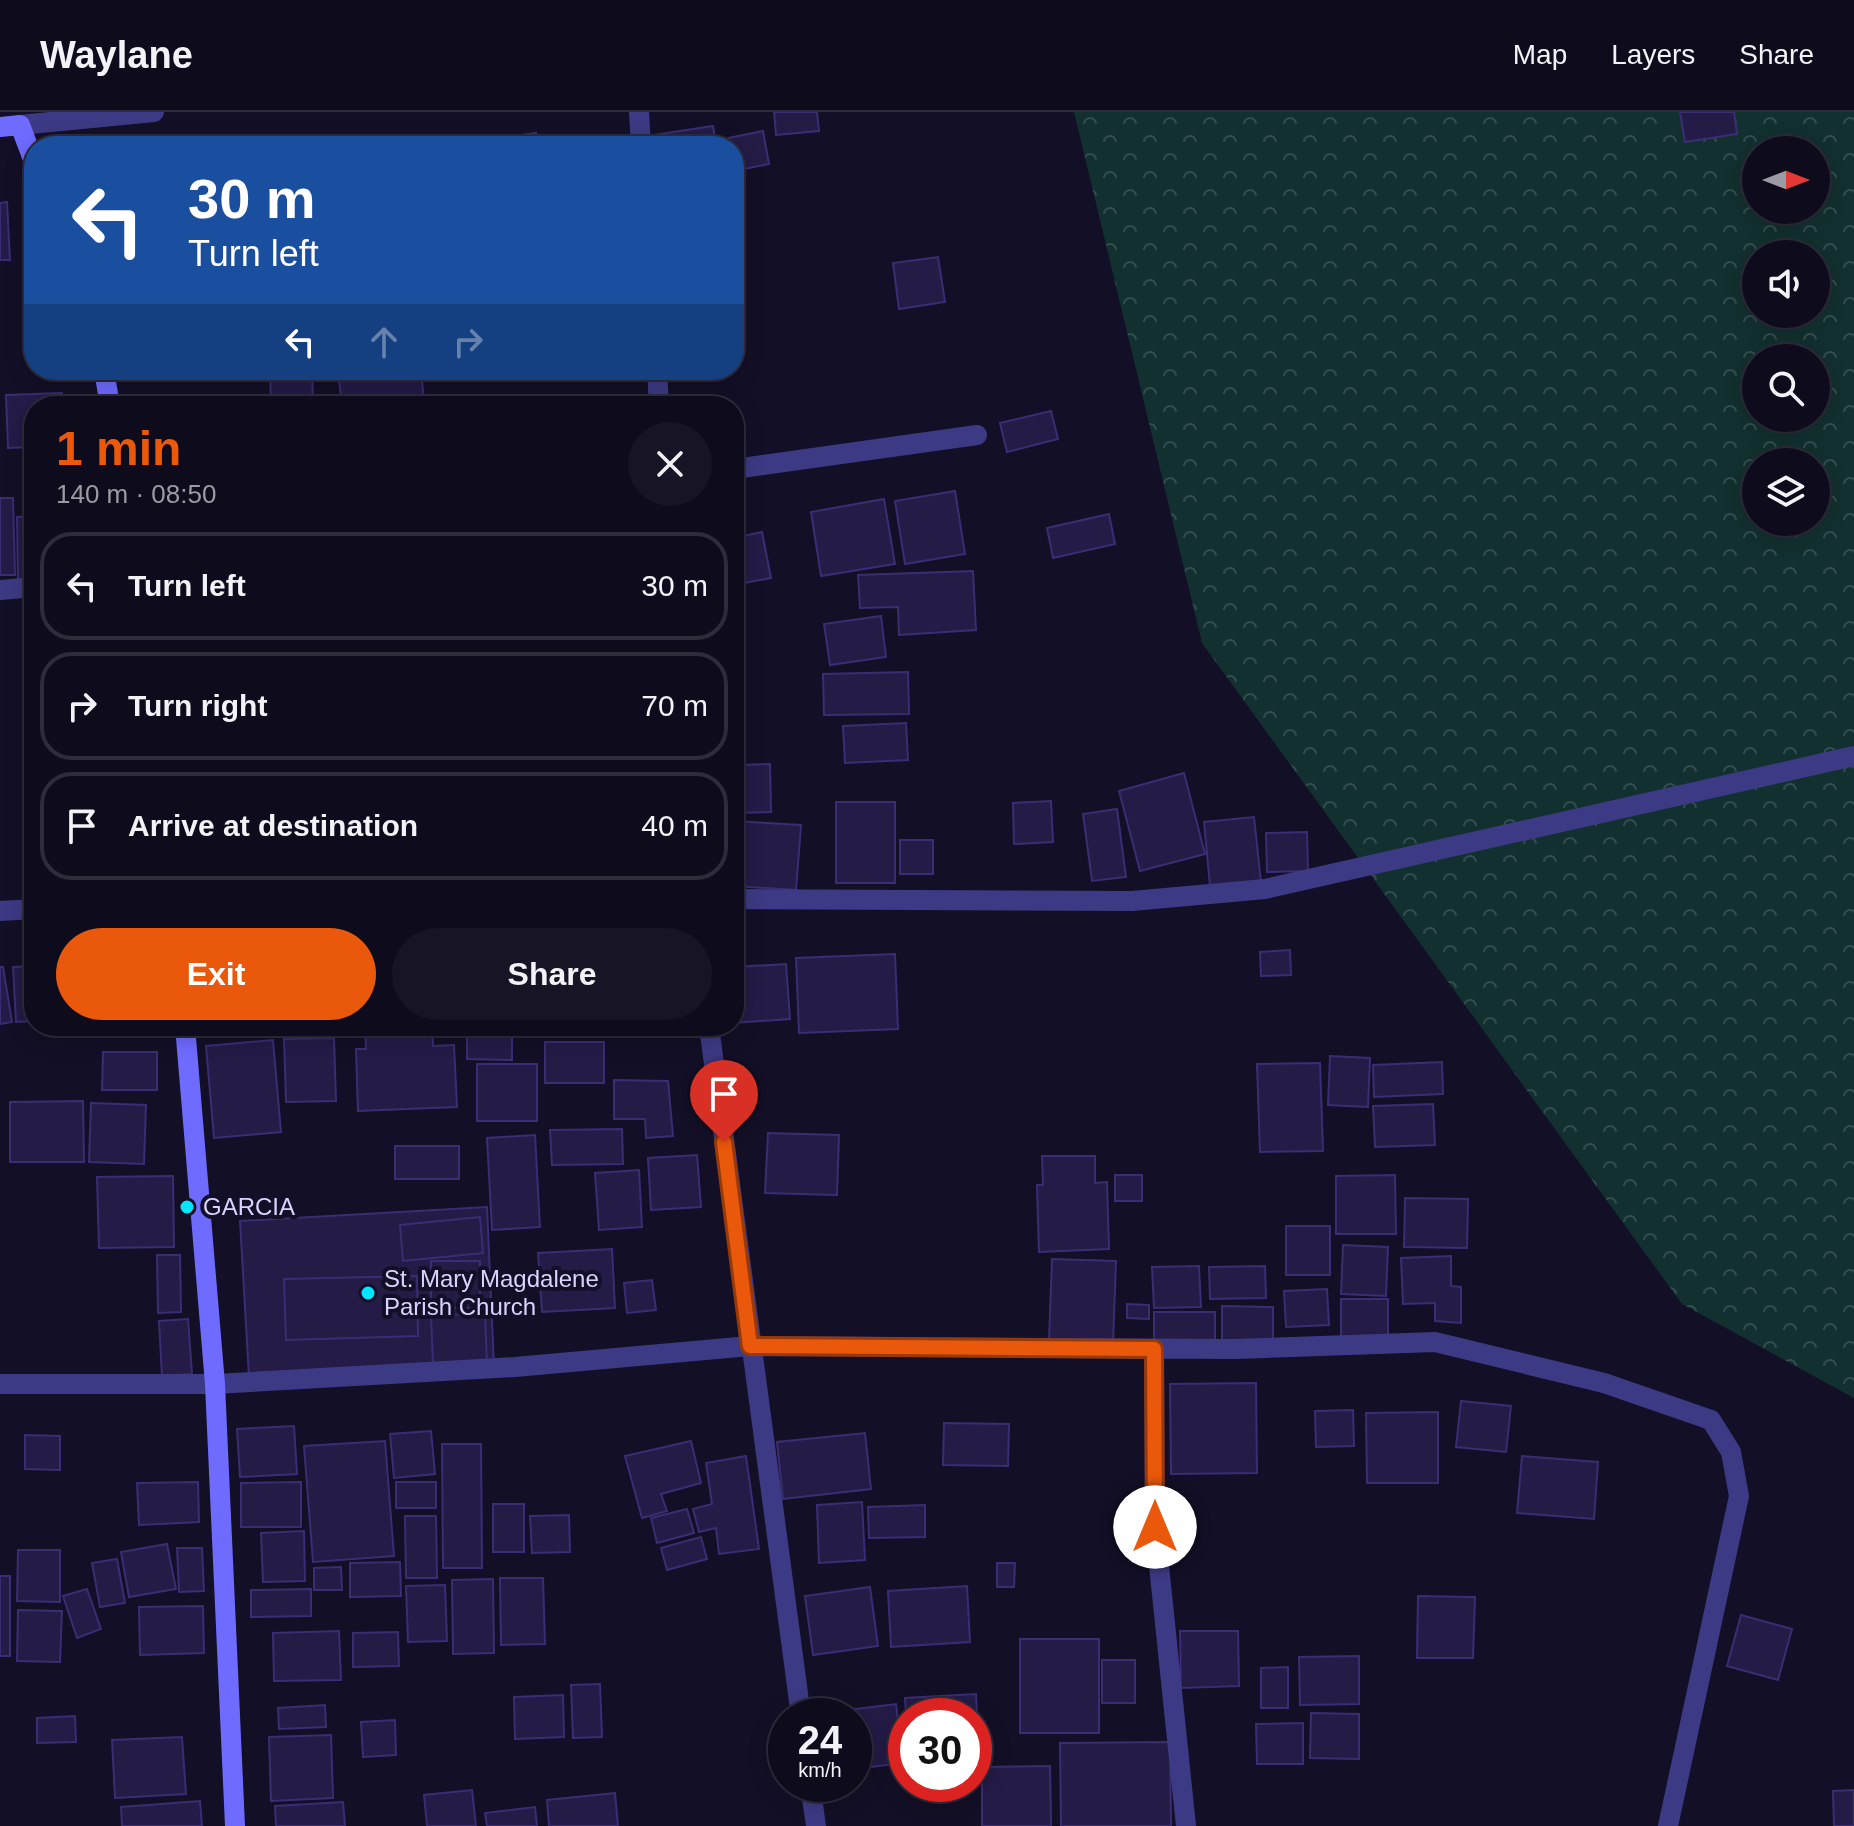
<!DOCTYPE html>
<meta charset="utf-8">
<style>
body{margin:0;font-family:Helvetica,sans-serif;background:#171425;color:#f1f3f6;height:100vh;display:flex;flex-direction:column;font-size:30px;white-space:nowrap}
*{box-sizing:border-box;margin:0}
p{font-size:26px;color:#9b9ba3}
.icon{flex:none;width:44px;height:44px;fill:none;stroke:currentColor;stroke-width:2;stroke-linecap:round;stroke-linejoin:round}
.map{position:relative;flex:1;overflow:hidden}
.panel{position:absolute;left:24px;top:284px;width:720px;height:640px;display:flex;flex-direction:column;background:#0e0b1c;border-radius:32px;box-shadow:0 4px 20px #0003,0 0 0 2px #2e2b3b}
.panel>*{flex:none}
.top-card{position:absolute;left:24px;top:24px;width:720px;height:244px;border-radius:32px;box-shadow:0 4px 20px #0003,0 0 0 2px #2e2b3b;background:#1a4fa0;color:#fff;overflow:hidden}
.needle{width:52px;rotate:90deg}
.fabs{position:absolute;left:1742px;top:24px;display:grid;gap:16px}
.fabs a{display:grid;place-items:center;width:88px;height:88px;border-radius:50%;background:#0e0b1c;box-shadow:0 4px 20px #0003,0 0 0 2px #2e2b3b;font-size:40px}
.speed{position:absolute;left:768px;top:1586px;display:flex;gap:16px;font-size:40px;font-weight:700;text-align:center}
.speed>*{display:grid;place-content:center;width:104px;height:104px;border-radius:50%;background:#0e0b1c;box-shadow:0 4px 20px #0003,0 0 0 2px #2e2b3b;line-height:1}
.speed small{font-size:20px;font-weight:400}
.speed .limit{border:12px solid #d22;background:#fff;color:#111}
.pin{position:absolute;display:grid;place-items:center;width:68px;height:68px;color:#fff;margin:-82px -34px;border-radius:50% 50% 50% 0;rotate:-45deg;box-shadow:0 0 8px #0007}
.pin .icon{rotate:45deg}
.me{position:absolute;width:88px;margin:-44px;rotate:0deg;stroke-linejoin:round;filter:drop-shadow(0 0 6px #0008)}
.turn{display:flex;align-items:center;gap:28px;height:168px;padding:0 32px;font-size:36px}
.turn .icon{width:104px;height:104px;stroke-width:2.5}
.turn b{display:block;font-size:56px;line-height:68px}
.lanes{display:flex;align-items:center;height:76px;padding:0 32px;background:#0003;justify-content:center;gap:40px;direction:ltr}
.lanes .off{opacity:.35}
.round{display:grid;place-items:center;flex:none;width:84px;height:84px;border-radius:42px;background:#171425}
.headline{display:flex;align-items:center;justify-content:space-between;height:136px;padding:0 32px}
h1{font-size:48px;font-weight:600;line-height:60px;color:#ea580c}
.button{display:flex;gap:16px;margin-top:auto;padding:16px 32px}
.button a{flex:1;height:92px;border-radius:48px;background:#ea580c;color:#fff;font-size:32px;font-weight:600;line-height:92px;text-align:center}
.button a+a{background:#171425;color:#f1f3f6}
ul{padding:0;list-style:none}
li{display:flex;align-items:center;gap:24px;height:108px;margin:0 16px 12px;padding:0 16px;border:4px solid #2e2b3b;border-radius:32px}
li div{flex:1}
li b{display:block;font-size:30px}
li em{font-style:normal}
header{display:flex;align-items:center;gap:48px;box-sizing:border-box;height:112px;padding:0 40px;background:#0e0b1c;border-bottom:2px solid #2e2b3b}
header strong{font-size:38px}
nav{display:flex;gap:44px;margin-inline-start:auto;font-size:28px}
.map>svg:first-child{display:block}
.forest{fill:url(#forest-crowns);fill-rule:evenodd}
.building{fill:#241b47;stroke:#3b2d73;stroke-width:2}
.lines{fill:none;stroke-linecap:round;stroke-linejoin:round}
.street{stroke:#3d3a85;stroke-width:20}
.secondary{stroke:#6f6bff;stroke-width:20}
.route-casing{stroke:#983908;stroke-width:20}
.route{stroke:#ea580c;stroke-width:14}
.poi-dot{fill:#00e5ff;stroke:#130f26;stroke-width:3}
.labels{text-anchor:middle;stroke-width:8;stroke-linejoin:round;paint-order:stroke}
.poi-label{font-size:24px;fill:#d9d4ff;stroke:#130f26;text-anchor:start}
</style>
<header>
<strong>Waylane</strong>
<nav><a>Map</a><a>Layers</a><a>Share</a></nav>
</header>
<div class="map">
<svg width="1854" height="1714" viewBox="0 0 1854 1714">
<defs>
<pattern id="forest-crowns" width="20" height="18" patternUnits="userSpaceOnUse" patternTransform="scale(2)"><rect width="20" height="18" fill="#12302f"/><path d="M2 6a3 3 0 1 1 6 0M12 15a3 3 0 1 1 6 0" fill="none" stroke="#344d4e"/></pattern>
</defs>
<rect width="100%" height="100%" fill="#130f26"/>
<path class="forest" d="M1074,0H1854V1286L1682,1192L1202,531ZM1756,38H1816V98H1756ZM1756,142H1816V202H1756ZM1756,246H1816V306H1756ZM1756,350H1816V410H1756Z"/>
<path class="building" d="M774,0H817L819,19L776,23Z
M1680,0H1734L1737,22L1685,30Z
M713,14L716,34H649L647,24Z
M763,19L769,52L734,59V34H729L728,26Z
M536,21L538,34H475V30Z
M7,90L10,148H0V91Z
M938,145L945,190L899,197L893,151Z
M270,258H312L313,291L271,293Z
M338,258H421L424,288L372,294H342Z
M62,281V294H34V335L8,336L6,283Z
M1051,299L1058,327L1007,340L1000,311Z
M955,379L965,442L905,452L895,389Z
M0,386H13L15,463H0Z
M884,387L895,452L821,464L811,400Z
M1109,402L1115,432L1053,446L1047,416Z
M34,404V469H18L17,405Z
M762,420L771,466L734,473V426Z
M973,459L976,518L899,523L898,495L860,496L858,463Z
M881,504L886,545L830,553L824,512Z
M908,560L909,602L824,603L823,562Z
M906,611L908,648L845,651L843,614Z
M770,652L771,700L734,701V653Z
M1184,661L1205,742L1140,759L1119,679Z
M1051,689L1053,730L1014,732L1013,691Z
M836,690H895V771H836Z
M1117,697L1126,765L1092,769L1083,702Z
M1254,705L1261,770L1210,774L1204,710Z
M734,709L801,713L796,778L734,774Z
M1307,720L1308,759L1267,760L1266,721Z
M900,728H933V762H900Z
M1290,838L1291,863L1261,864L1260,840Z
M895,842L898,917L799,921L796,846Z
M786,852L790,907L734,911V855Z
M34,854V909L16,910L13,855Z
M0,855H3L12,910L0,912Z
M365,914H432L433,934L454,933L457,995L358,999L356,937H366Z
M559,914H657V916L560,922Z
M467,916H512V948L467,947Z
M334,926L336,989L286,990L284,927Z
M273,928L281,1020L214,1026L206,934Z
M545,930H604V971H545Z
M103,940H157V978H102Z
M1330,944L1370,946L1368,995L1328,993Z
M1442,950L1443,982L1374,985L1373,953Z
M1320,951L1323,1039L1260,1040L1257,952Z
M477,952H537V1009H477Z
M614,968L668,969L673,1024L646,1026L645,1007H614Z
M83,989L84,1050H10V990Z
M91,991L146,993L144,1052L89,1050Z
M1433,992L1435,1033L1375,1035L1373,994Z
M622,1017L623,1052L552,1053L550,1018Z
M768,1021L839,1023L837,1083L765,1081Z
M535,1023L540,1115L492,1118L487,1026Z
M395,1034H459V1067H395Z
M697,1043L701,1095L651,1098L648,1046Z
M1042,1044H1095V1071L1107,1070L1109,1137L1039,1140L1037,1073H1043Z
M639,1058L642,1115L599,1118L595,1061Z
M1115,1063H1142V1089H1115Z
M1395,1063L1396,1122H1336V1064Z
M173,1064L174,1135L99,1136L97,1065Z
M1405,1086L1468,1087L1467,1136L1404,1135Z
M487,1095L494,1254L249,1265L240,1109Z
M480,1105L483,1141L403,1149L400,1113Z
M1286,1114H1330V1163H1286Z
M1343,1133L1388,1135L1386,1184L1341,1182Z
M612,1137L615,1196L542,1200L538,1141Z
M157,1143H180L181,1200L158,1201Z
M1451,1144V1174L1461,1175V1211L1435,1209V1191L1403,1192L1401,1146Z
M1052,1147L1116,1149L1113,1231L1049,1228Z
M431,1149H480V1196H431Z
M1199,1154L1201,1195L1154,1196L1152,1155Z
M1265,1154L1266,1186L1210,1187L1209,1155Z
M417,1164L418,1224L286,1228L284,1167Z
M652,1168L656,1198L627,1201L624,1171Z
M1327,1177L1329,1213L1286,1215L1284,1179Z
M1341,1187H1388V1224L1341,1225Z
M1127,1192L1149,1193V1207L1127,1206Z
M1222,1194L1273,1195V1230H1222Z
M1154,1200H1215V1232L1154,1231Z
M485,1202L487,1252L433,1253L431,1203Z
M188,1207L192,1262L162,1264L159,1209Z
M1256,1271L1257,1361L1171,1362L1170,1272Z
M1461,1289L1511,1294L1506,1340L1456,1335Z
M1353,1298L1354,1334L1316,1335L1315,1299Z
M1438,1300V1371H1367L1366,1301Z
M944,1311L1009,1312L1008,1354L943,1353Z
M294,1314L297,1362L240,1365L237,1317Z
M431,1319L435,1362L394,1366L390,1322Z
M865,1321L871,1377L783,1387L777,1330Z
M25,1323L60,1324V1358L25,1357Z
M385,1329L394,1444L313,1450L304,1334Z
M691,1329L701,1371L661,1382L667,1399L642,1406L625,1344Z
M442,1332H481L482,1456H443Z
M746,1344L759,1437L719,1442L716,1416L699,1420L693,1397L712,1392L706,1351Z
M1522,1344L1598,1350L1594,1407L1517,1401Z
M198,1370L199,1410L139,1413L137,1371Z
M301,1370V1415H241V1371Z
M396,1370H436V1396H396Z
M862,1390L865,1448L819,1451L817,1393Z
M493,1392H524V1440H493Z
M925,1393V1425L869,1426L868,1395Z
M687,1397L694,1421L657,1431L651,1406Z
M569,1403L570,1440L532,1441L530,1404Z
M405,1404H436L437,1466H406Z
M304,1419L305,1469L263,1470L261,1421Z
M701,1425L707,1447L667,1458L661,1436Z
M167,1432L176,1477L129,1485L121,1440Z
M177,1436H202L204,1479L179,1480Z
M18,1438H60V1490L17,1489Z
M117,1447L125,1491L100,1495L92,1451Z
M400,1450L401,1484L350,1485V1451Z
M997,1451H1015L1014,1475H997Z
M341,1455L342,1478H314V1456Z
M0,1464H10V1544H0Z
M500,1466H543L545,1532L501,1533Z
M493,1467L494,1541L453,1542L452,1468Z
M445,1473L447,1529L408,1530L406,1474Z
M967,1474L970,1530L891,1535L888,1479Z
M870,1475L878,1534L813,1543L805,1484Z
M87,1477L101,1517L77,1526L63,1484Z
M311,1477V1504L251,1505V1478Z
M1418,1484L1475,1485L1473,1546H1417Z
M203,1494L204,1541L140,1543L139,1495Z
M18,1498L62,1499L60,1550L17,1549Z
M1741,1503L1792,1517L1778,1568L1727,1554Z
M339,1519L341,1568L274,1569L273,1521Z
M1180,1519H1238L1239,1574L1181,1576Z
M398,1520L399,1554L353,1555V1521Z
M1020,1527H1099V1621H1020Z
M1359,1544V1592L1300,1593L1299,1545Z
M1102,1548H1135V1591H1102Z
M1288,1555V1596H1261V1556Z
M600,1572L602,1625L573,1626L571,1573Z
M976,1582L977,1604H906L905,1586Z
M563,1583L564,1625L515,1627L514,1585Z
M896,1592L903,1651L854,1657V1604H815L814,1602Z
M325,1593L326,1615L279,1617L278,1596Z
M1311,1601L1359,1602V1647L1310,1646Z
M75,1604L76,1630L37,1631V1606Z
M395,1608L396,1643L363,1645L361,1610Z
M1303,1611V1652H1257L1256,1612Z
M978,1612L983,1647L974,1648V1613Z
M331,1623L333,1686L271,1689L269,1625Z
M182,1625L186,1682L115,1686L112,1628Z
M1170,1630L1171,1714H1061L1060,1631Z
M1050,1654L1051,1714H982V1655Z
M472,1678L476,1714H427L424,1683Z
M1854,1678V1714H1834L1833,1679Z
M615,1681L618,1714H549L547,1688Z
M200,1689L202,1714H122L121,1695Z
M343,1690L345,1714H276L275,1694Z
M535,1695L537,1714H487L485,1701Z"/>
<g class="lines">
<path class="street" d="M639,0L641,34
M20,13L154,0
M657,258L659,294
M734,357L977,323
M0,478L34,475
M734,787L1132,789L1265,777L1854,644
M0,799L34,797
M709,914L801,1604
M1154,1237L1155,1415L1186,1714
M0,1272H215L515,1255L750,1234L1234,1237L1435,1230L1604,1271L1711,1308L1731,1340L1739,1384L1668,1714
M810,1672L816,1714"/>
<path class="secondary" d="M0,15L20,13L34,50
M104,258L110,294
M185,914L215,1272L235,1714"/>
</g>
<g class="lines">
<g class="route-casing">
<path id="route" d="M724,1030L750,1234L1154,1237L1155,1415"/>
</g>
<use href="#route" class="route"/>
</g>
<g class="poi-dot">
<circle cx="187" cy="1095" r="8"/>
<circle cx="368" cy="1181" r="8"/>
</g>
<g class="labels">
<g class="poi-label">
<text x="203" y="1103">GARCIA</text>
<text x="384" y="1175">St. Mary Magdalene<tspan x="384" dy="28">Parish Church</tspan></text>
</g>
</g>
</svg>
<div class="fabs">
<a><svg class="needle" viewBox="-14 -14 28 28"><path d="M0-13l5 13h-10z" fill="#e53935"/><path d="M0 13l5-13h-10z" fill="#9b9ba3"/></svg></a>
<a><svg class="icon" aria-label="sound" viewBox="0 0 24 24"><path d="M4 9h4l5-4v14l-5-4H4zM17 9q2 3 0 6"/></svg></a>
<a><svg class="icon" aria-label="search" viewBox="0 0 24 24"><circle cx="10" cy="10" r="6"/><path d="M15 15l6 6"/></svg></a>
<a><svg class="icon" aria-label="layers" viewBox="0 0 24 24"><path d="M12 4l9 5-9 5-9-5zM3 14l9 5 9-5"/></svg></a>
</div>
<div class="speed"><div>24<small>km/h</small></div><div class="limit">30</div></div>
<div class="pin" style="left:724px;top:1030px;background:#d93025"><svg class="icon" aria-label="arrive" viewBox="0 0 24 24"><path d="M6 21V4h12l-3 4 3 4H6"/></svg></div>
<svg class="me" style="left:1155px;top:1415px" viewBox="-20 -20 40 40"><circle r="19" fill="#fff"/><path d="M0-13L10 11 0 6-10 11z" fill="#ea580c"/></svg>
<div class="top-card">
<div class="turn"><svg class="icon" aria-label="left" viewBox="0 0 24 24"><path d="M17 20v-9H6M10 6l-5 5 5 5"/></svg><div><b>30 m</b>Turn left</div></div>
<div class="lanes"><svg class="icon" aria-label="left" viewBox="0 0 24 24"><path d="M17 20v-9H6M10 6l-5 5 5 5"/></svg><svg class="icon off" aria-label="ahead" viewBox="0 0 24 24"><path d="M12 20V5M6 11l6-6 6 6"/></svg><svg class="icon off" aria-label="right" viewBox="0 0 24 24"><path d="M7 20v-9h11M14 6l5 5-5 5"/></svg></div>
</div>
<section class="panel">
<div class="headline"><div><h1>1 min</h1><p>140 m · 08:50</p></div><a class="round"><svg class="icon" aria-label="close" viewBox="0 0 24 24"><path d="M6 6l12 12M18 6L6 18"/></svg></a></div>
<ul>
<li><svg class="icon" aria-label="left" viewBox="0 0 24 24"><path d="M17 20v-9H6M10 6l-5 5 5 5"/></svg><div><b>Turn left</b></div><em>30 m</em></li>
<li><svg class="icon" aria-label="right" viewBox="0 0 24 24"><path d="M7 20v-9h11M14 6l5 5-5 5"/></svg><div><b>Turn right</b></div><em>70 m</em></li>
<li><svg class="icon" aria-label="arrive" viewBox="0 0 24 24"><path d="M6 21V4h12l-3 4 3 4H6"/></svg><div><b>Arrive at destination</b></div><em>40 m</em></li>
</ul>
<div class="button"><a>Exit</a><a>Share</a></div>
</section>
</div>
